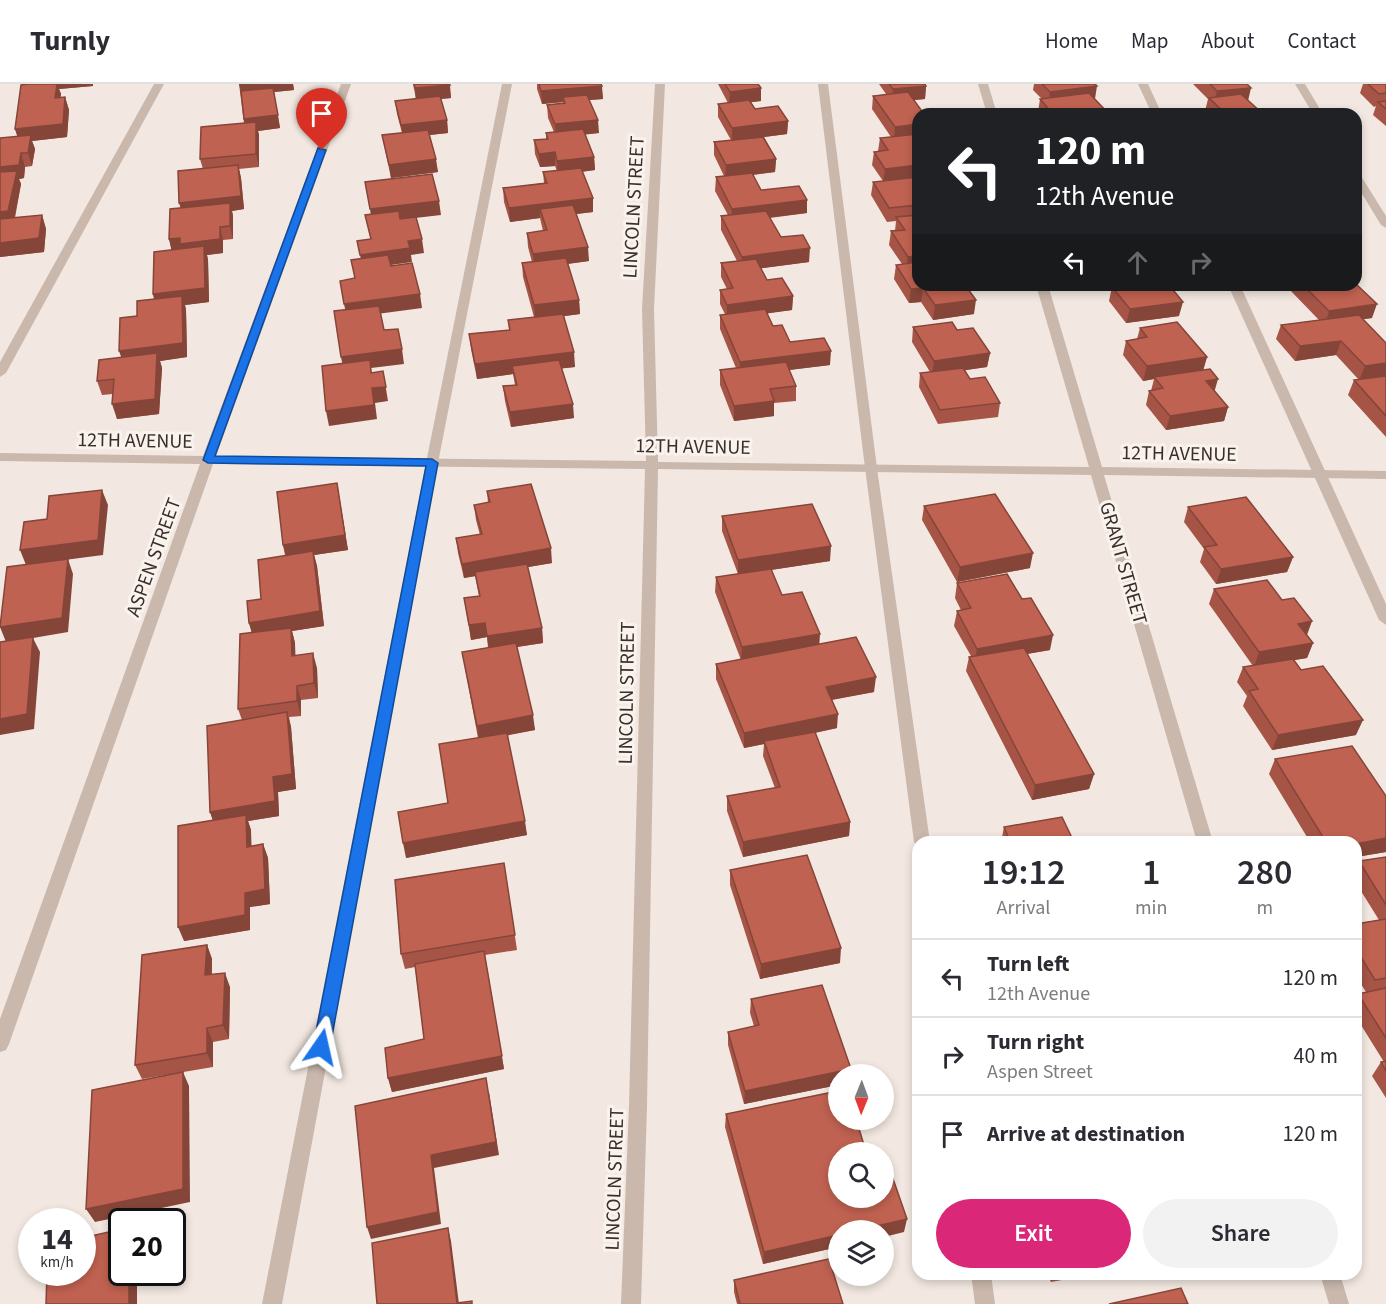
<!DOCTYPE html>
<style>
body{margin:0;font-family:"Source Sans 3",sans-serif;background:#f2f2f3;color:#2b2b33;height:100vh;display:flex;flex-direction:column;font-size:22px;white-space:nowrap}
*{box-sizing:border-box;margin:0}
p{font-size:20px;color:#7c7c81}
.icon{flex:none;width:33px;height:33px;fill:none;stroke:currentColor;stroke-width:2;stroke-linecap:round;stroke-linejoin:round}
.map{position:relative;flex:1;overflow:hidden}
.side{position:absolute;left:912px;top:752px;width:450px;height:444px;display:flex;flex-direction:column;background:#fff;border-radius:18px;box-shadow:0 3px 9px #0003}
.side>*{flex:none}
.top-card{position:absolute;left:912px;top:24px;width:450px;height:183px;border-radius:18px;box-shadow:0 3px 9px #0003;background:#202124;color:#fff;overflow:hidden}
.needle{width:39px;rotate:181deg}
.controls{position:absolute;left:828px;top:980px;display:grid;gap:12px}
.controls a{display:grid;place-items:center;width:66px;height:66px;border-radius:50%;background:#fff;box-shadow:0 3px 9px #0003;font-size:30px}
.speed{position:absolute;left:18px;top:1124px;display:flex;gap:12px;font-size:30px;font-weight:700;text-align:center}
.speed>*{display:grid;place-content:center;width:78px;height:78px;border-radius:50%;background:#fff;box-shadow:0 3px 9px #0003;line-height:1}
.speed small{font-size:15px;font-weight:400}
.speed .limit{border:3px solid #111;border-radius:9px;background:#fff;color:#111}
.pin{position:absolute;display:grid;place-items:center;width:51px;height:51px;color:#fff;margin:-62px -26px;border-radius:50% 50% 50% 0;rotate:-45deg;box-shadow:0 0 6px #0007}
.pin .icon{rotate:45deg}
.me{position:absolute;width:66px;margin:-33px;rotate:11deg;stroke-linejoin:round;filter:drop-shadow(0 0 4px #0008)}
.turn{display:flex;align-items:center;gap:21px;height:126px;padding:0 24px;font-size:27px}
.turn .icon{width:78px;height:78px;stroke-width:2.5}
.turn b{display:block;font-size:42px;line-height:51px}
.lanes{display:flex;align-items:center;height:57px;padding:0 24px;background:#0003;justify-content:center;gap:30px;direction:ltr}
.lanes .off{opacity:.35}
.eta{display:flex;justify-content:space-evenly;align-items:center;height:102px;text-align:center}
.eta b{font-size:36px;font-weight:600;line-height:42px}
.primary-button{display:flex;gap:12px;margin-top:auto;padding:12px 24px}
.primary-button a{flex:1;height:69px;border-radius:36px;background:#db2777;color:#fff;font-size:24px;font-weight:600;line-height:69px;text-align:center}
.primary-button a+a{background:#f2f2f3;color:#2b2b33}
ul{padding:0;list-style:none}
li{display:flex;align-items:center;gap:18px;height:78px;padding:0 24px;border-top:2px solid #e1e1e2}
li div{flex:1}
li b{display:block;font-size:22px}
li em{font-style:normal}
header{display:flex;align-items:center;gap:36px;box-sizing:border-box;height:84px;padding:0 30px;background:#fff;border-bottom:2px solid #e1e1e2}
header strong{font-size:28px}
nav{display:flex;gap:33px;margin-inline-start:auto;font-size:21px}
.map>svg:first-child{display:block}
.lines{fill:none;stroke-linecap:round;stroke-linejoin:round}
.lane{fill:#cab8ad;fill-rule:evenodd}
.street{fill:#cab8ad;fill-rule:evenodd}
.wall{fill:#a55446}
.shaded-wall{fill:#864539}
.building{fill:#c06251;stroke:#864539;stroke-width:1.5}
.route{fill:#1a73e8;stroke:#114b97;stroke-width:1.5}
.labels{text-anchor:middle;stroke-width:6;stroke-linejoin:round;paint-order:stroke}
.street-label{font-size:20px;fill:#392e2b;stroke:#faf3ed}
</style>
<header>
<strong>Turnly</strong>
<nav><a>Home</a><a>Map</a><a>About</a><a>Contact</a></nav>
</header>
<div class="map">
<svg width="1386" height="1220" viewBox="0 0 1386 1220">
<rect width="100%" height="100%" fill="#f2e8e1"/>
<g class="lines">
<path class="lane" d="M154,0H164L6,289L0,293V278Z
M502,0H512L438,379L282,1220H262L426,379Z
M818,0H828L877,384L930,758H918V763L914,758L865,384Z
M1138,0H1148L1162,30H1152Z
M1228,201H1240L1386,520V541L1379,536Z
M971,1190H991L995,1220H975Z"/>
<path class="street" d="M341,0H351L216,372L646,377L642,225L655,0H665L654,225L658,378L1089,383L1036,201H1048L1102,383L1386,387V395L1104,391L1213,758H1197L1091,391L658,385L647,1022L641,1220H621L629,1022L645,385L213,380L9,960L6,966L0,968V935L200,380L0,377V369L203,372Z
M978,0H988L997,30H987Z
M1295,0H1305L1323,30H1313Z
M1356,89L1361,92L1386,132V144L1381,141L1356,100Z
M1320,1190H1340L1349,1220H1329Z"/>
</g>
<path class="wall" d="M28,0H93V2L59,5L61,10L60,13H65L69,26L67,53L32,57L35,65L32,82L25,83L24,94L19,95L21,100L15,134L42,131L46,145L44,168L0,173L18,53L15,45Z
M239,0H293L294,6L274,8L280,44L258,47L259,51V83L239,85L241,94L244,125L232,127L233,132V155L223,156V169L207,171L208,176L209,218L185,221L186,226L187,273L160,277L162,284L159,330L117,335L113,310L102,311L97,297L121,273L137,232L154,215L153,210L172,166L169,155L181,124L203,85L200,75L244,39Z
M413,0H449L451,14L441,15L447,36L448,49L429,51L438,88L391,94L382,51L402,49L397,30L395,17L416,15Z
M537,0H601L603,15L589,16L599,49L585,50L594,73L595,86L582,88L593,128L576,130L589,177L568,180L579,216L580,230L564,232L575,283L562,284L574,334L511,343L505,317L503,302L515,301L513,290L477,295L471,265L469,250L509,246L508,236L534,233L523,193L522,179L532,178L528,163L527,149L543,147L540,134L510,138L504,118L503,104L544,99L543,88L557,87L555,82L540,83L535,70L534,56L546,55V49L554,48L548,34L547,21L563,20V18L542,20L537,5Z
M718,0H758L761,4V17L751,18L755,25L788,37L787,50L764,53L776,75L775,88L753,91L761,106L807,116V129L770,134L781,153L809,178L761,184L767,196L793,212L792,226L767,229L773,242L790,258L830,281L789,286L796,302V317L774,319V332L734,337L720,301V286L736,284L720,245V231L725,230L720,220V206L727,205L721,193V179L737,177L721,146V132L728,131L715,107L716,93L724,92L714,71V58L731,56L718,33V20L728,19Z
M879,0H925L926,2L925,15L914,16L918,30V201L974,230L933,236L921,218L909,219L894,195L896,181L902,180L889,161L891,147H895L896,137L887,138L871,111L873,98L883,97L872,81L874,68L878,67L880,54L891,53L872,25L873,12L886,10Z
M1034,0H1095V15L1109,30H1039L1038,28L1040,15H1042L1033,6Z
M1193,0H1247L1248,16L1263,30H1208L1205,27L1208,15Z
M1363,0H1386V42L1373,31L1376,22L1374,23L1360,9Z
M1118,201H1169L1179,232L1126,239L1109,217L1112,203L1118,202Z
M1289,201H1356L1372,234L1363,235L1386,259V353L1348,311L1354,296H1359L1336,271L1295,277L1276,255L1281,241L1319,236L1288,204Z
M913,243L957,246L990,269L987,283L965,286L970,295L1000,319L998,333L938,340L919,303L920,289L930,288L912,258Z
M1140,244L1207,273L1203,286L1215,307L1228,323L1224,337L1166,346L1146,321L1149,307H1151L1154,295L1143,297L1123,271L1126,257L1137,255Z
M337,399L348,466L314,471L317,482L324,542L292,547L295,559V572L317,584L318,614L301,616V632L289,633L291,643L296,705L278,708L279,732L248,737L251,746V762L263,760L268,774L270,820L250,823V846L184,857L213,737L210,728L242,636L238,625L252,549L249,539L285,471L283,461Z
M487,407L552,479L528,483L542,544L543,559L517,563L535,646L507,651L527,751L406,774L448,719L478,654L462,568L488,564L487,553L471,556L464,514L479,512L475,492L464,494L458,469L456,454L480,451L476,436L474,421L488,419Z
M924,422L1030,484L957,498L922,436Z
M1188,423L1293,473L1287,488L1216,500L1200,478L1204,465L1184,438Z
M722,432L830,477L771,486L782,511L819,560L874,608L832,616L837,644L815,649L850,738L849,752L743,773L727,727V712L775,704L763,672L764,660L744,664L716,595V580L741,576L715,508L716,493L738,490L722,447Z
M957,499L1050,566L1027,570L1094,690L1089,705L1032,716L966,587L969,573L971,572L954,542L957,527L961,526L955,514Z
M1214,505L1282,516L1312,537L1307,551L1313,559L1307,574L1294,576L1301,586L1356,651L1272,666L1243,622L1247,612L1237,598L1243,583L1253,582L1209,520Z
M1275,675L1386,712V768L1356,773V758H1310L1269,690Z
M1004,743L1074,758H1001Z
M1386,773V987L1384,978L1356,933V913L1358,910L1366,908L1356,892V840L1379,836L1356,799V784L1359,777Z
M504,779L517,866L485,871L504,985L392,1008L388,994L424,955L415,883L405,885L401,870Z
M730,786L840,879L760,895L730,801Z
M207,861L212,875V891L230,903L229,955L213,958V983L142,995L135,981Z
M751,915L851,985L850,990H838V1001L744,1020L728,961V948L754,942L750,929Z
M1381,978L1386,987V1014L1372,992Z
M726,1030L864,1061L863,1068H838V1113L904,1148L838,1146V1163L763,1180L725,1043Z
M1047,1190H1094L1051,1198Z
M734,1196L843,1220H737L734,1208Z"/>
<path class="shaded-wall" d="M46,0H93V2L59,5L61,10L59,27Z
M239,0H293L294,6L274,8L280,44L258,47L259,51V83L256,70L246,48L244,35L242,12Z
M450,1L451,14L416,17L415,4Z
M602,2L603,15L565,18L563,13V18L542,20L541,7Z
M926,2L925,15L892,18L893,5Z
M1097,2L1095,15L1048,21L1050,8Z
M761,4V17L729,21L730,8Z
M1251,4L1248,17L1214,20L1217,7Z
M65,13L69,26L67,53L32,57L35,65L32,82L28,69L19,58L15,45Z
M447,36L448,49L403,54L401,41Z
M598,36L599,49L556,54L555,40Z
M788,37L787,50L732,57V44Z
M918,40V54L894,56L895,43Z
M555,68V82L540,83L539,70Z
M21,69L25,83L24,94L19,95L21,100L13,141L0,142V83Z
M594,73L595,86L558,90L557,77Z
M436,75L438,88L391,94L389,81Z
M776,75L775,88L725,94L726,81Z
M238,81L241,94L244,125L232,127L233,132V155L230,142L183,132L179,119Z
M918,81V94L883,98L885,85Z
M593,114V128L543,134L540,125V134L510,138L509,124Z
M807,116V129L731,138L732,125Z
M439,117L441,131L372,139L370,125Z
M42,131L46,145L44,168L0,173V159Z
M220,143L223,156V169L207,171L208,176L209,218L185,221L186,226L187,273L160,277L162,284L159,330L117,335L112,320L124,281L119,267L157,224L153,210L172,169L169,155Z
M422,155L424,169L411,171L412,178L363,185L360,171L408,157Z
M588,163L589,177L534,184L533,170Z
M810,164L809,178L741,187L742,173Z
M918,172V185L906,187L908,173Z
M923,204L921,218L909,219L911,205Z
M420,210L422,224L347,234L344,220Z
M793,212L792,226L727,235V221Z
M579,216L580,230L535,236L534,221Z
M976,216L974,230L933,236L935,221Z
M1183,218L1179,232L1126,239L1130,225Z
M1377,220L1372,234L1325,241L1329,227Z
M1341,257L1336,271L1295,277L1300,262Z
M402,265L404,280L371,284L374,303L344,288L341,273Z
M831,267L830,281L740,292V278Z
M574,268L575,283L514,290L512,282L513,290L477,295L475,280Z
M990,269L987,283L932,291L934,277Z
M1207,273L1203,287L1154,293V295L1143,297L1147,282Z
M1386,279V293L1359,297L1365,282Z
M383,287L388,317L375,319L377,335L329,342L326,327L372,304Z
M1218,295L1214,309L1206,297Z
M774,317V332L734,337V322Z
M573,320L574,334L511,343L510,328Z
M1228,323L1224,337L1166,346L1170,332Z
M337,399L348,466L314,471L317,482L324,542L292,547L295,559L296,587L292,572L253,553L249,539L287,476L283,461Z
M102,406L108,421L103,471L26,481L20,466Z
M831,462L830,477L738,491V476Z
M551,464L552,479L464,494L462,480Z
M1033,469L1030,484L957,498L960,483Z
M1293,473L1287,488L1216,500L1221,485Z
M68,475L73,490L68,548L33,554L40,568L34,645L0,651V635L6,558L0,543Z
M1312,537L1306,552L1298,540Z
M485,539L487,553L471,556L469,541Z
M542,544L543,559L489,567L487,552Z
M820,550L819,565L741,577L742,563Z
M1053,551L1050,566L974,579L977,565Z
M1313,559L1307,574L1254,583L1259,568Z
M313,569L317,584L318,614L314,599Z
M876,593L874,608L824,617L826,603Z
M297,602L301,616V632L297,617Z
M287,628L291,643L296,705L278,708L279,732L248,737L251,746L252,777L215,742L210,728L273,693Z
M838,630L837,644L765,659L764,657V660L744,664V649Z
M533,631L535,646L479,657L477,642Z
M1363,636L1356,651L1272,666L1278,651Z
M1094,690L1089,705L1032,716L1035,701Z
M525,737L527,751L406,774L403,759Z
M850,738L849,752L743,773V758Z
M1386,754V768L1356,773V760Z
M263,760L268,774L270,820L250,823V846L184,857L178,843L245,809Z
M207,861L212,875L211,905L205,891Z
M841,864L840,879L760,895L761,880Z
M484,867L504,985L392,1008L388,994L502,972Z
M225,889L230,903L229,955L223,941Z
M207,944L213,958V983L207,969Z
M851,985L850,990H838V1001L744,1020L745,1007Z
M183,988L189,1002L190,1118L95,1138L86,1125Z
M489,1008L499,1071L434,1084L441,1140L371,1155L367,1143Z
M864,1061L863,1068H853Z
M907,1135L904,1148L884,1153V1146H860Z
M448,1144L451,1157L459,1220H457Z
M838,1151V1163L763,1180L764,1168Z
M129,1188H137V1220H129Z"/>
<path class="building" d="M28,0H57L55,14L65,13L63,40L15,45L21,1Z
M414,0H449L450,1L415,4Z
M539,0H601L602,2L541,7Z
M725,0H758L761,4L730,8Z
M889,0H925L926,2L893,5Z
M1042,0H1095L1097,2L1050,8Z
M1210,0H1247L1251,4L1217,7Z
M1368,0H1386V9L1379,10Z
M273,4L278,31L244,35L241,7Z
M908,8L924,30H918V40L895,43L873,12Z
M1089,9L1109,30H1053L1040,15Z
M1241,10L1263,30H1226L1209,14Z
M587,11L598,36L555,40L547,21L565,19L563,13Z
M440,12L447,36L401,41L395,17Z
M749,16L755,25L778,22L788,37L732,44L718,20Z
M1386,17V25L1378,18Z
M256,38V70L200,75L201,43Z
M583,45L594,73L557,77L555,68L539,70L534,56L548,55L546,49Z
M428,46L436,75L389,81L382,51Z
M918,50V81L885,85L874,68L888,66L880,54Z
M31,51L28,69H21L19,81L0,83V54Z
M763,53L776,75L726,81L714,58Z
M238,81L241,112L179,119L178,87Z
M581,84L593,114L509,124L503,104L547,99L543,88Z
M17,87L8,127L0,128V88Z
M752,89L761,106L799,102L807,116L732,125L716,93Z
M432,90L439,117L370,125L365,98Z
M918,93V121L889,124L873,98Z
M230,119V142L220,143V155L180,160V154L169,155L170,125Z
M573,121L588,163L533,170L527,149L547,146L540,125Z
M399,127L400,135L416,133L422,155L408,157L410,164L360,171L357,157L371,155L365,131Z
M766,127L781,153L803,151L810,164L742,173L721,132Z
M42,131L39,154L0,159V135Z
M918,131V172L908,173L891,147L905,146L896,133Z
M204,162L205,204L153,210L154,168Z
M388,171L391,182L412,179L420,210L344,220L340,197L355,194L351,176Z
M566,174L579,216L534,221L522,179Z
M756,175L767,196L782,194L793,212L727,221L720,206L733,204L721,179Z
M918,178V201H965L976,216L935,221L923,204L911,205L896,181Z
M1356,200L1377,220L1329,227L1303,201H1356Z
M1127,201H1169L1183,218L1130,225L1112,203Z
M182,212L183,259L119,267L120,234L137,232V217Z
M379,222L384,246L398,245L402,265L341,273L334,227Z
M765,225L773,242L782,241L790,258L824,254L831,267L740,278L720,231Z
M563,230L574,268L475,280L469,250L510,246L508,236Z
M1359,231L1386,259V279L1365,282L1341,257L1300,262L1281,241Z
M952,238L957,246L973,244L990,269L934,277L913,243Z
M1177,238L1207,273L1147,282L1126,257L1147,253L1140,244Z
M157,269L155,315L112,320L114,295L97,297L99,276Z
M370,276L371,289L383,287L386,303L372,304L374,321L326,327L322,282Z
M559,276L573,320L510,328L503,302L517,301L512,282Z
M786,278L796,302L770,305L774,317L734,322L720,286Z
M963,284L970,295L985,293L1000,319L940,326L920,289Z
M1210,285L1218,295L1206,297L1228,323L1170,332L1149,307L1163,304L1154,293Z
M1386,292V332L1354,296Z
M337,399L345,451L283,461L277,408Z
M531,400L551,464L462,480L456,454L482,450L474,421L490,418L487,407Z
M102,406L98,456L20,466L24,438L47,435L49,412Z
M995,410L1033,469L960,483L924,422Z
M1246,413L1293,473L1221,485L1204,463L1217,461L1188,423Z
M812,420L831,462L738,476L722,432Z
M313,467L320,527L249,539L247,517L261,515L258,476Z
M68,475L62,534L0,543L7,483Z
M527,480L542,544L487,552L485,539L469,541L464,514L480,512L475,488Z
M771,485L782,511L802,508L820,550L742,563L716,493Z
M1007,490L1022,515L1031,514L1053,551L977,565L957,527L971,524L957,499Z
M1267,496L1282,516L1294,514L1312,537L1298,540L1313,559L1259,568L1214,505Z
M291,544L292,572L313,569L314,599L297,602V617L238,625L240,550Z
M33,553L27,630L0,635V558Z
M856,553L876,593L826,603L838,630L744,649L716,580Z
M516,559L533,631L477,642L462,568Z
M1024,564L1094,690L1035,701L969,573Z
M1293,575L1301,586L1323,582L1363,636L1278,651L1249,607L1258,605L1243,583Z
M287,628L292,690L273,693L275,717L210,728L207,642Z
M815,648L850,738L743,758L727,712L780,703L764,657Z
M507,649L525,737L403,759L398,728L448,719L439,660Z
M1352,662L1386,712V754L1356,760V758H1326L1275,675Z
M246,731L247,763L263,760L265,805L245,809V831L178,843V742Z
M1062,733L1074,758H1009L1010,757L1004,743Z
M807,771L841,864L761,880L730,786Z
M1386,773V821L1359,777Z
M504,779L515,851L401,870L395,796Z
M1386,835V894L1375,896L1356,865V840Z
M207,861L205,891L225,889L223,941L207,944V969L135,981L142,871Z
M484,867L502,972L388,994L385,964L424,955L415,880Z
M822,901L851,985L745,1007L728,948L759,941L751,915Z
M1386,904V954L1358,910Z
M1386,977V987L1381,978Z
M183,988V1105L86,1125L92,1006Z
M486,994L496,1058L431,1071L438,1128L367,1143L355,1022Z
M838,1007V1035H856L864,1061L853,1068H838V1113H884V1091L891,1089L907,1135L860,1146H838V1151L764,1168L726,1030Z
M448,1144L457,1219L472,1217V1220H377L372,1159Z
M122,1145V1188H129V1220H46L47,1188H82V1154Z
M829,1175L843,1220H740L734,1196Z
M1181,1204L1188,1220H1109Z"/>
<path class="route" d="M318,64L326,66L215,372L432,375L438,379L330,963L327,968L321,970L315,968L313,963L426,382L208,379L203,376Z"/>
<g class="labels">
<g class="street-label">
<text transform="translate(633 123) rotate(-87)" y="7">LINCOLN STREET</text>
<text transform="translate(135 356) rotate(1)" y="7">12TH AVENUE</text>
<text transform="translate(693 362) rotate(1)" y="7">12TH AVENUE</text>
<text transform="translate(1179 369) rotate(1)" y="7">12TH AVENUE</text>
<text transform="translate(153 473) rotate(-70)" y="7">ASPEN STREET</text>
<text transform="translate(1124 479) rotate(74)" y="7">GRANT STREET</text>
<text transform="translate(626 609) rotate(-89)" y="7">LINCOLN STREET</text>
<text transform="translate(614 1095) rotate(-88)" y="7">LINCOLN STREET</text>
</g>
</g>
</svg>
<div class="controls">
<a><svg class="needle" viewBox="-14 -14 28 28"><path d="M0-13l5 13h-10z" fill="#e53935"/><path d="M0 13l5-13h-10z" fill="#7c7c81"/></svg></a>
<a><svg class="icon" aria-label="search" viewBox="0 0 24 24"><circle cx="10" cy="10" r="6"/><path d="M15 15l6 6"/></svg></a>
<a><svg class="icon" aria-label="layers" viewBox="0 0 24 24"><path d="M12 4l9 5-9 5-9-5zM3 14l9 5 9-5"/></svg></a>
</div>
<div class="speed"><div>14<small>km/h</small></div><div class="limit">20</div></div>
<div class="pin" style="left:322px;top:66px;background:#d93025"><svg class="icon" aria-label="arrive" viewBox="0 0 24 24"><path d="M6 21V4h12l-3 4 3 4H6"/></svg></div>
<svg class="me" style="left:321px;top:963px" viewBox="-20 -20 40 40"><path d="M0-17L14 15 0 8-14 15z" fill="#1a73e8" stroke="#fff" stroke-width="4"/></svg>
<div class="top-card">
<div class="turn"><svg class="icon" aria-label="left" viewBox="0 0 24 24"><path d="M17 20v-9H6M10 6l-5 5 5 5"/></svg><div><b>120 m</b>12th Avenue</div></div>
<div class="lanes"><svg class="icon" aria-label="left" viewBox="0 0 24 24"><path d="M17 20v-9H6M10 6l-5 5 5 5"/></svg><svg class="icon off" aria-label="ahead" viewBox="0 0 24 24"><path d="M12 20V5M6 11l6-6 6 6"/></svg><svg class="icon off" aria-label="right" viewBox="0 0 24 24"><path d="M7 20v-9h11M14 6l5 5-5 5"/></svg></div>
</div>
<section class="side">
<div class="eta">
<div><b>19:12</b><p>Arrival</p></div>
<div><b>1</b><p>min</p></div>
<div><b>280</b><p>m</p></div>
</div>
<ul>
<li><svg class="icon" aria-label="left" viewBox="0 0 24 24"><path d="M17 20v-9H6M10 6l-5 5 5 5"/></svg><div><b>Turn left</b><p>12th Avenue</p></div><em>120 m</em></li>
<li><svg class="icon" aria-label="right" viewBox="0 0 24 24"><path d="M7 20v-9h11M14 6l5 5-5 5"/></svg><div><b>Turn right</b><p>Aspen Street</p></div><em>40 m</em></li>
<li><svg class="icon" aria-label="arrive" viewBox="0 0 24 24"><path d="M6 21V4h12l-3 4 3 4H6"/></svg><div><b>Arrive at destination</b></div><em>120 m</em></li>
</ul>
<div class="primary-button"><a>Exit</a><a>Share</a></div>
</section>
</div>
